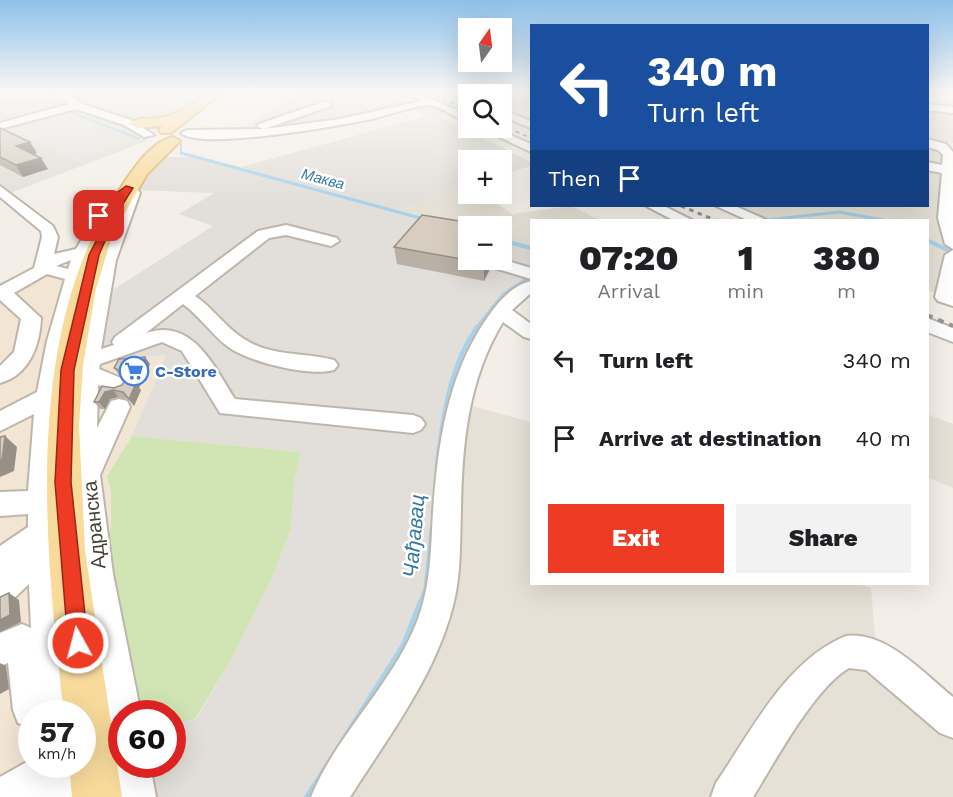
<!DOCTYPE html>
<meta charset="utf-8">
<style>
body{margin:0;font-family:"Work Sans",sans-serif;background:#f2f2f2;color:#202124;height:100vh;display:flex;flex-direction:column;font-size:22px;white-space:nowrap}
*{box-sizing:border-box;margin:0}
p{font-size:20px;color:#757577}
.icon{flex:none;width:33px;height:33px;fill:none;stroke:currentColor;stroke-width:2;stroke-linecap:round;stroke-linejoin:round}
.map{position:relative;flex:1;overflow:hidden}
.drawer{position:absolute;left:530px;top:219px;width:399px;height:366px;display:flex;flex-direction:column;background:#fff;border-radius:0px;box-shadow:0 6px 24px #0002}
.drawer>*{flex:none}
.top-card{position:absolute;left:530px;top:24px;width:399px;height:183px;border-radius:0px;box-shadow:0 6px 24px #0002;background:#1a4fa0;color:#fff;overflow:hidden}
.needle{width:39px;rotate:14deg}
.fabs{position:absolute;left:458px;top:18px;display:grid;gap:12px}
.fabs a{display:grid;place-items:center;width:54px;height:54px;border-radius:0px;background:#fff;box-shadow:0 6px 24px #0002;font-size:30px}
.speed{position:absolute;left:18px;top:700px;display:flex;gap:12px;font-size:30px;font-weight:700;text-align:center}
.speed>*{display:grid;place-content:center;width:78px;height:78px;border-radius:50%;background:#fff;box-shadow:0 6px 24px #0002;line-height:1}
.speed small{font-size:15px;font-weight:400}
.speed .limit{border:9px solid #d22;background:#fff;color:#111}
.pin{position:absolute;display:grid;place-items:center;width:51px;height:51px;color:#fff;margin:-26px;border-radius:12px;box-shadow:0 3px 9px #0006}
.me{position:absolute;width:66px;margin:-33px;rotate:353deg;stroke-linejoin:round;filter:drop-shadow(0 0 4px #0008)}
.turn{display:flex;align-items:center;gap:21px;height:126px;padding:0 18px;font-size:27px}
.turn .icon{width:78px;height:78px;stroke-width:2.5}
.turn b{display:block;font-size:42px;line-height:51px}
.then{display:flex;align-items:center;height:57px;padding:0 18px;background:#0003;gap:12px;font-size:22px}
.eta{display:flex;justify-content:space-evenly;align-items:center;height:102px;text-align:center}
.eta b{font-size:36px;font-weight:800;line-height:42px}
.action{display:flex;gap:12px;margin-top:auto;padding:12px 18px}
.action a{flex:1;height:69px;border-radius:0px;background:#ed3b24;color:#fff;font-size:24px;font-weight:800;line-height:69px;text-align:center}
.action a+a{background:#f2f2f2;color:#202124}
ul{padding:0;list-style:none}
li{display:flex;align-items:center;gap:18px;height:78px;padding:0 18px}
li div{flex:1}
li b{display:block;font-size:22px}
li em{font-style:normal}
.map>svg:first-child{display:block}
.residential{fill:#e6e1d6}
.commercial{fill:#f3e5d4}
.industrial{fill:#e2ded9}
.green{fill:#d0e5b3}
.parking{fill:#e4e2df}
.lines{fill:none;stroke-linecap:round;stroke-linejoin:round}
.stream-far5{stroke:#a7d2ec;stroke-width:2}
.stream-far4{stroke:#a7d2ec;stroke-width:3}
.stream-far3{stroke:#a7d2ec;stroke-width:4}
.stream-far2{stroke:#a7d2ec;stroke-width:4.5}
.stream-far1{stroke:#a7d2ec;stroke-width:5}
.stream{stroke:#a7d2ec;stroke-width:7}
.minor-casing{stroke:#beb6ab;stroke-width:4}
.major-casing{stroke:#ddb66c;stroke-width:4}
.path{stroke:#bfb19d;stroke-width:1.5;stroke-dasharray:1.5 1.5;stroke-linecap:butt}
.minor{fill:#fff;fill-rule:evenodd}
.major{fill:#f8da9b;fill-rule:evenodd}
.rail-far2{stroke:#969696;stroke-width:2;stroke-dasharray:4 4;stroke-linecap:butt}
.rail-far1{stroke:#969696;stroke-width:3;stroke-dasharray:4.5 4.5;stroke-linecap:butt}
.rail{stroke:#969696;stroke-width:4;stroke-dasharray:6 6;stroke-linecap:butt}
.wall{fill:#b9b0a6}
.shaded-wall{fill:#969087}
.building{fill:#d7cdc1;stroke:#969087;stroke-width:1.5}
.route{fill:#ed3b24;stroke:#9a2617;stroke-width:1.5}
.labels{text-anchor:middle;stroke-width:5;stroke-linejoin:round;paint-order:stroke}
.far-water-label{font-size:15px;font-style:italic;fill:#3479a3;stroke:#fff}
.shop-label{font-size:16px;font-weight:bold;fill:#366cbe;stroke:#fff;text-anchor:start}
.near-street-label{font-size:20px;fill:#463f37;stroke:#fff}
.near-water-label{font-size:21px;font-style:italic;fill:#3479a3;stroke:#fff}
</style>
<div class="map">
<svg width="953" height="797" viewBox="0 0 953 797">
<rect width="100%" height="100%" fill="#f3efe8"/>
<path class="residential" d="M457,92H531V108L501,111V94H468V97Z
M927,98L953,101V143L943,142L939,146L953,169V300L927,290V220H759L723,206H927Z
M468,186V194H483L512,214L571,206L600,220H531V248L501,240V226H468V231L393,210Z
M461,403L531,422V584H859L871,588L877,659L953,720V797H330L433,620Z
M927,414L953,424V488L927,477Z"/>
<path class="commercial" d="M42,268L74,276L32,714V765L0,797V282Z
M166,355L132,436L107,476L111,492V526L100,585L89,362Z"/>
<path class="industrial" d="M70,92H206L182,114L143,124L82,103Z
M301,92H412L449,111L437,115L531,162V166L501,175V160H468V186L395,210L468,231V260H501V240L531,248V276L502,295L476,328L465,349L447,402L437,464L426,589L416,619L404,646L308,797H137L131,765H172L173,724L196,719L230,662L271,580L291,529L294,483L301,452L132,436L166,355L89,362L100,298L213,226L179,214L214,193L134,190L162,157H198L241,167L427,116L408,107L314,128L233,134Z
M0,96L70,102L119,119L148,135L147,141L0,197Z"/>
<path class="green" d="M132,436L301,452L294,483L291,529L271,580L230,662L195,719L173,724L172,714H123L100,585L111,526V492L107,476Z"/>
<path class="parking" d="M56,114L131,143L75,161L2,128Z"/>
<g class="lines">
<path class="stream-far5" d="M53,92L56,103
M71,112L139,139
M181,144V153L187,155"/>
<path class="stream-far4" d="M181,153L424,219
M767,220L839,212L883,220"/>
<path class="stream-far3" d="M501,240L531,248
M927,240L953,253
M476,329L503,295L530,277"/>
<path class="stream-far2" d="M439,451C444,408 452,363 477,327"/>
<path class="stream-far1" d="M436,482L439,449
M420,604L426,589L432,529"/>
<path class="stream" d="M308,797L404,646L421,603"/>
<g class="minor-casing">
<path id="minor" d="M56,92H67L82,104L131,120L154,135L144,137L124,125L76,109L0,129V123L69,104Z
M449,92L468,94V101L451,94Z
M418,93L468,115V122C456,119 443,107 430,105C420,104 384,116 372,119C342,125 201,151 181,133L187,130L263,129L257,126L259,124L323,102H331V106L264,129L340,119L421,101L413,96Z
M927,104L953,107V113L927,110Z
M501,109L531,121V128L501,116Z
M480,128H494L531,144V152Z
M927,139L946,144L953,152V249L945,244L938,218L942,173L927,170V162L942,165L943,155L938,150L927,147Z
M129,184L134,185L140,193L116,260L101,349L114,345L112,342L115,337L258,231L286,225L337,238L339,241L331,246L286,235L269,238L195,296C213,308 225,327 244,339C271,357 304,352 334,360L338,365L334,370C309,377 248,362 227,346C211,334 200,316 183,304L146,333C193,317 214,367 235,399L413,415L421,418L425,424L421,430L413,433L220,413L182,351L162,342L100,364L99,369L126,380L129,385L126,390L118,393L98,385L97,428L111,401L119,399L127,401L130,407L100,475L113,574L141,714H122V731L110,727L105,714C80,561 55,415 99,262C105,239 116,220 125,198C95,223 86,263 77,299C42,441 58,571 72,714H32V728L18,723L13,710L8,663L0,666V633L22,624L31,628L29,584L11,601L0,606V546L28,527V514L0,516V492L28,491L34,414L0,431V411L37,392L47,341L65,279L47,274L14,293L41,318C40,346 29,375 0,383V366L14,352L21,319L0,300V286L34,268L42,237L41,231L0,197V186L53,226L58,237L54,254L76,249L102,205ZM71,260L68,269L56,266Z
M646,206H664L692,220H673Z
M716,206H735L767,220H747Z
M953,250V306L938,301L935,297L945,255Z
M501,259L531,268V279L481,264L479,260Z
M531,281V293L512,310L531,324V339L524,337L503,322C468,379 462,444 461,510C460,539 461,568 455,597C439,671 390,734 350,797H311C337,733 393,685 418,619C431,584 431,548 433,511C438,444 447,378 485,321C496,305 510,286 531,281Z
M927,318L953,328V342L927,332Z
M846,636C887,631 924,674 953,697V738L940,733L866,670L849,668C815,687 774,763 753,797H711L716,783C751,732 786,660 846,636Z
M122,750V765H150L156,797H118L112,765L118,752Z
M32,759V765H76L79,797H0V777Z"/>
</g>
<g class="major-casing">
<path id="major" d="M208,92H223L171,133H161L159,130L162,126L137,128L130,124C137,117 148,119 157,118C178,116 192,104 208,92Z
M173,137L180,141L147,174L113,233L96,289L83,365L79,426L85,550L122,797H72L69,765H82V714H64C45,550 21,329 122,186C134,168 151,142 173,137Z"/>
</g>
<path class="path" d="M508,103L523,92"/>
<use href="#minor" class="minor"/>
<use href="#major" class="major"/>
<path class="rail-far2" d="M428,92L468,110
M501,125L531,138"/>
<path class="rail-far1" d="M681,206L715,220"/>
<path class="rail" d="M927,315L953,326"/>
</g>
<path class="wall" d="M0,128L37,153L33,154L48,169L23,177L0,165Z
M468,226L490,260V269L484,281L397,264L394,247Z
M145,357L150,364L139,388L141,390L134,406L128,399L118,397L110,399L105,409H100L94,402L122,385L126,379V378L119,375L114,368Z"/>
<path class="shaded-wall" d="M30,142L37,153L23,157L16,146Z
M41,158L48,169L23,177L16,165Z
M486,260H490V269L484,281V263Z
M145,357L150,364L139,388L141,390L134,406L129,399L134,383Z
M113,390L118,397L110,399L105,409L99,402L105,392Z
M5,436L17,447L14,471L0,477V461Z
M9,593L19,600L21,622L0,632V620Z
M0,663L6,666L9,689L0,694Z"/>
<path class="building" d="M0,128L30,142L16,146L41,158L16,165L0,157Z
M422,215L490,226H468V260H486L484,263L394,247Z
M145,357L134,383H136L129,399L123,392L113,390L105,392L99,402H94L102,386L114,388L122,385L126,379L123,372L114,368L119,359Z
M5,436L2,460L0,461V437Z
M9,593L10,615L0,620V597Z"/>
<linearGradient id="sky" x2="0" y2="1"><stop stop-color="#8ec0ea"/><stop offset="0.45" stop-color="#faf8f5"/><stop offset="1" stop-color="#faf8f5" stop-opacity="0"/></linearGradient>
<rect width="953" height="204" fill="url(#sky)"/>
<path class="route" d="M126,186L133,188L116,215L99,255L74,370L71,482L88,643L85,650L78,652L71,650L68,643L55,482L61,370L89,255L116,202L103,218L95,216L103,203Z"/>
<defs>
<g id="supermarket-ring" transform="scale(1.5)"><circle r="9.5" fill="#fff" stroke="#3f7fe0" stroke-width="1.5"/><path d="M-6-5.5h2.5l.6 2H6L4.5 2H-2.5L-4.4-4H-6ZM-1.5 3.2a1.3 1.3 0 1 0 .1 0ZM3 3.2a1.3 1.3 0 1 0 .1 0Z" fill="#3f7fe0"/></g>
</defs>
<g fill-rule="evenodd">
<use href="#supermarket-ring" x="134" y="371"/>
</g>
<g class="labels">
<g class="far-water-label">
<text transform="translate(323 179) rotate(15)" y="5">Маква</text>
</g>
<g class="shop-label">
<text x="155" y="377">C-Store</text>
</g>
<g class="near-street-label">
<text transform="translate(94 525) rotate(-96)" y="7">Адранска</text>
</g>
<g class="near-water-label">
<text transform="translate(414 536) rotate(-85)" y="7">Чађавац</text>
</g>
</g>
</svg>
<div class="fabs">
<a><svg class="needle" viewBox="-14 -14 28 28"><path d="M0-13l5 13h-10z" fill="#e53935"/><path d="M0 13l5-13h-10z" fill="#757577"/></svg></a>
<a><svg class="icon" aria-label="search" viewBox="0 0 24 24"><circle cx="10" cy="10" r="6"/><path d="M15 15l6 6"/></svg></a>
<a>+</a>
<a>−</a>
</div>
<div class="speed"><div>57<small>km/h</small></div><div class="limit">60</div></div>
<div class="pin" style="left:99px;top:216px;background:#d93025"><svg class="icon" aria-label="arrive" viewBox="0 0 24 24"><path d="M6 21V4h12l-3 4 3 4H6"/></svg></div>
<svg class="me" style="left:78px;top:643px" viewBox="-20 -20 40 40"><circle r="17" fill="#ed3b24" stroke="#fff" stroke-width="3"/><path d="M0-11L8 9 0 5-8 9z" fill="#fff"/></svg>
<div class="top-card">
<div class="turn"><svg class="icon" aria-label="left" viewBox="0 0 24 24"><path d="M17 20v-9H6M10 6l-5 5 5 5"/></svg><div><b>340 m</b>Turn left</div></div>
<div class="then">Then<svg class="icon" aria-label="arrive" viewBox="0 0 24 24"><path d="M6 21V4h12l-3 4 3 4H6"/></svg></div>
</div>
<section class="drawer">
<div class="eta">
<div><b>07:20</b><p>Arrival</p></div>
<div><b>1</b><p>min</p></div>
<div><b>380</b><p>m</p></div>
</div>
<ul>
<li><svg class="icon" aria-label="left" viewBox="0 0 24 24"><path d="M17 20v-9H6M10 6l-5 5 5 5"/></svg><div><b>Turn left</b></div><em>340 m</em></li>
<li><svg class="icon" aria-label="arrive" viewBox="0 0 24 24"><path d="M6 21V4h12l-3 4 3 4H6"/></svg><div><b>Arrive at destination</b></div><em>40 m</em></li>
</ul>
<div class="action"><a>Exit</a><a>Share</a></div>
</section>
</div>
